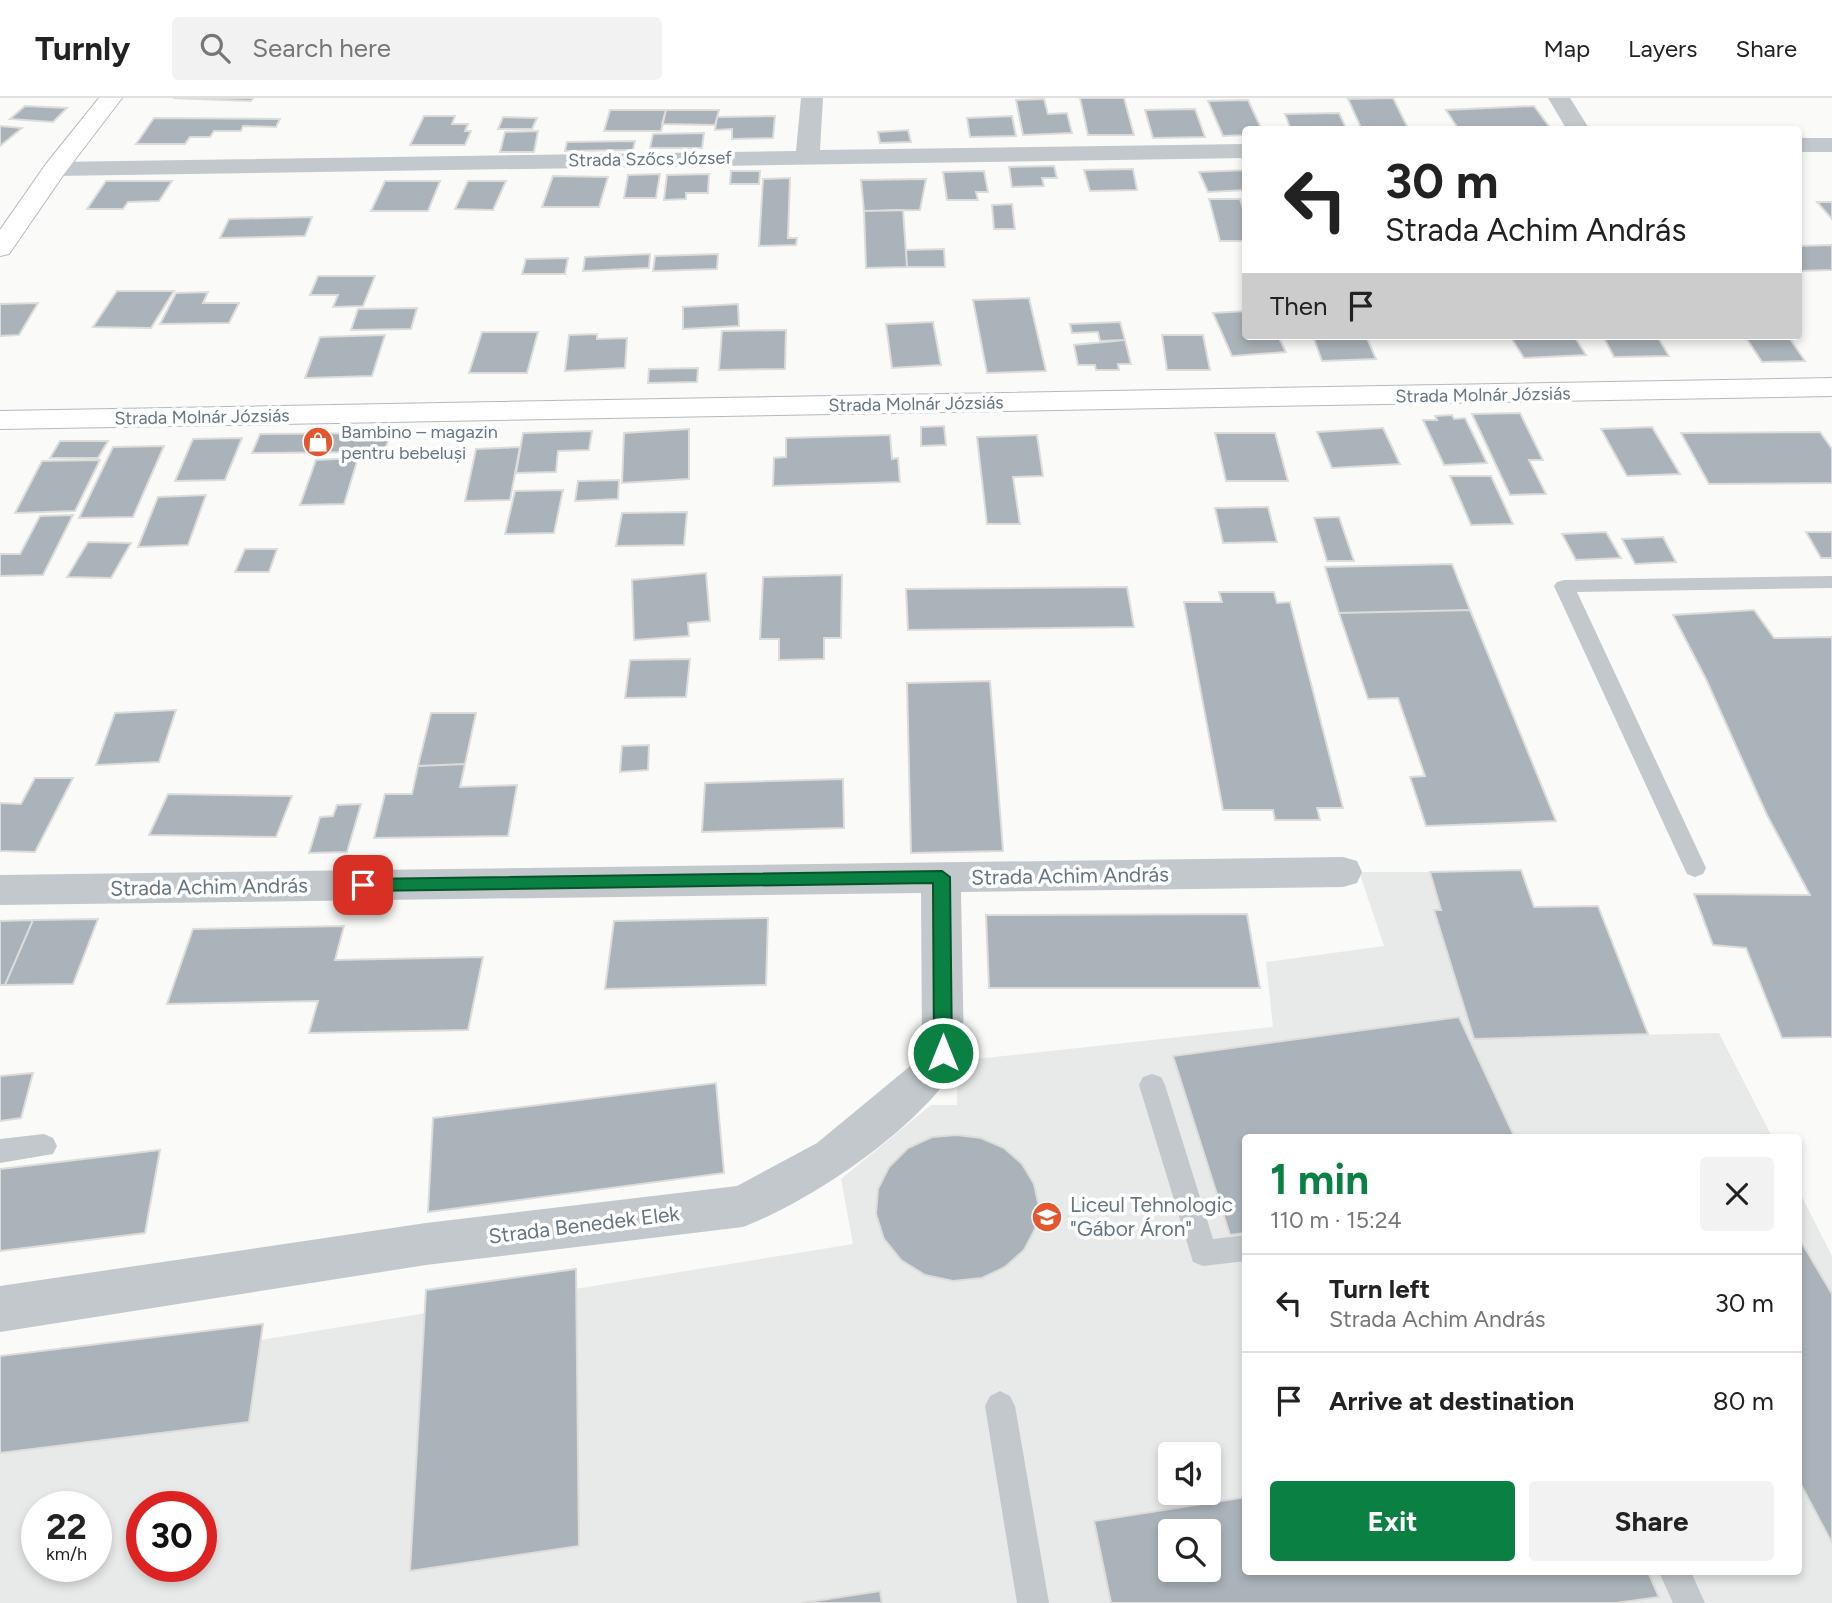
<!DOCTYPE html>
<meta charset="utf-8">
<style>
body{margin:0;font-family:Figtree,sans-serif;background:#f2f2f2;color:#222;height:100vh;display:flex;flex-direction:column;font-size:26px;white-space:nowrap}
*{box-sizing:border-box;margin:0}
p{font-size:23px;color:#767676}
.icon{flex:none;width:38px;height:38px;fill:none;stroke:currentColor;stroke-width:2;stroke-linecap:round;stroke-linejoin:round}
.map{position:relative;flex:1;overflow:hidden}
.details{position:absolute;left:1242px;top:1036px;width:560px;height:441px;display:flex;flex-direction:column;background:#fff;border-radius:7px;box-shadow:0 4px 10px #0003}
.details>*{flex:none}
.guide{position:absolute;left:1242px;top:28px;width:560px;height:214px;border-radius:7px;box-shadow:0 4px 10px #0003;background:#fff;color:#222;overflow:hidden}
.controls{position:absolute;left:1158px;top:1344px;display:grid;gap:14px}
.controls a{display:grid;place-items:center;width:63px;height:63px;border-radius:7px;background:#fff;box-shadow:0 4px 10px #0003;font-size:35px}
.speed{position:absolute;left:21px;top:1393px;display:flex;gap:14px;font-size:35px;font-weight:700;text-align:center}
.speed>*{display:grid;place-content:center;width:91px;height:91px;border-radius:50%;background:#fff;box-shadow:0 4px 10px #0003;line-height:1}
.speed small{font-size:18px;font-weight:400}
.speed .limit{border:10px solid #d22;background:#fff;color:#111}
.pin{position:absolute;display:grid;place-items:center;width:60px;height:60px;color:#fff;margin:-30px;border-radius:14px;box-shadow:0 4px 10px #0006}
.me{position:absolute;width:77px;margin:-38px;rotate:0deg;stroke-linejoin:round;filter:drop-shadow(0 0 5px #0008)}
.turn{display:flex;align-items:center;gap:24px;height:147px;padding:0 28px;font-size:32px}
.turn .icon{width:91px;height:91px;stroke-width:2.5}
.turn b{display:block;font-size:49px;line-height:60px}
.then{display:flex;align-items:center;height:66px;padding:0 28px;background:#0003;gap:14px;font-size:26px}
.round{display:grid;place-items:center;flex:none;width:74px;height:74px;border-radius:7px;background:#f2f2f2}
.summary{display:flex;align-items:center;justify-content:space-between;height:119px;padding:0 28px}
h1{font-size:42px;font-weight:700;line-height:52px;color:#0b8043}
.primary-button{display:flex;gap:14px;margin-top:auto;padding:14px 28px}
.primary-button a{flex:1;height:80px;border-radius:7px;background:#0b8043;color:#fff;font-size:28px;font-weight:700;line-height:80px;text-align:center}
.primary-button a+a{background:#f2f2f2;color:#222}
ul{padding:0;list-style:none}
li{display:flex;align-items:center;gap:21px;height:98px;padding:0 28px;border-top:2px solid #e0e0e0}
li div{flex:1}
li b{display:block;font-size:26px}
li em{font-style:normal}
header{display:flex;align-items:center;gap:42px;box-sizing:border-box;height:98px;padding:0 35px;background:#fff;border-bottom:2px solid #e0e0e0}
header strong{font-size:33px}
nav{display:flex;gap:38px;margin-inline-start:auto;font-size:24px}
.search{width:490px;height:63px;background:#f2f2f2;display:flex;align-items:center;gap:18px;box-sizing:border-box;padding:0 24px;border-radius:7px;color:#767676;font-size:26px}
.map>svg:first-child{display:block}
.built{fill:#e8e9e9;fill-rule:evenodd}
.building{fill:#aab3b9;stroke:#dcdcda;stroke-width:2;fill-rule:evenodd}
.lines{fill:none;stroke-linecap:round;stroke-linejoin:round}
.secondary-casing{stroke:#b3babf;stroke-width:2}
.lane{fill:#c3c8cc;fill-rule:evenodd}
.street{fill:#c3c8cc;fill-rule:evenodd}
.secondary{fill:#fff;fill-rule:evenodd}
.route{fill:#0b8043;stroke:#07532c;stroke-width:2}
.labels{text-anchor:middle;stroke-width:7;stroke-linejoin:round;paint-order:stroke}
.far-street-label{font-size:18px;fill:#657683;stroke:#fff}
.far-poi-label{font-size:18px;fill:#657683;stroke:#fff;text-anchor:start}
.street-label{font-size:21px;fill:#657683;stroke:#fff}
.poi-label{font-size:21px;fill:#657683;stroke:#fff;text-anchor:start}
</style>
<header>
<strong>Turnly</strong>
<div class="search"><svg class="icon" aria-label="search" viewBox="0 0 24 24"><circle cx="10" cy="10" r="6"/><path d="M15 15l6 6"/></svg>Search here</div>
<nav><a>Map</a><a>Layers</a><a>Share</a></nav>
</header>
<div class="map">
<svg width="1832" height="1505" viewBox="0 0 1832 1505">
<rect width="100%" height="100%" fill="#fafaf8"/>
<path class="built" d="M1359,774H1430L1441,812L1434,813L1474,941L1719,935L1772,1039L1246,1040V1474H1799V1093L1832,1158V1505H0V1284L853,1146L841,1081L931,1007H957V963L1273,929L1266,864L1384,848ZM1171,1356H1209V1395H1171ZM37,1409H96V1468H37ZM142,1409H201V1468H142ZM1171,1433H1209V1472H1171Z"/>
<path class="building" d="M173,0H253L251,3Z
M1080,0H1124L1134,37H1088Z
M1393,0L1409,32H1362L1348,1Z
M1044,1L1048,16L1067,15L1072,35L1023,37L1016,2Z
M1248,2L1262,32H1246V37L1223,38L1208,3Z
M25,8L67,10L53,24L10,21Z
M1534,8L1551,31L1459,32L1446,12Z
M1195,11L1205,39L1153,40L1145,12Z
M610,12H666L661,33H604Z
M666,12H719L715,27L662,26Z
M1339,15L1347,32H1291L1285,16Z
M424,18H455L452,26H468L465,33H471L465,47H410Z
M775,18L773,40L732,41V31L715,32L717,19Z
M1012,18L1016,38L970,39L967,20Z
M503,19L537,20L532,31H498Z
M154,20L280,21L276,29L243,28L241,33H214L210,39H190L185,46H136Z
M0,28L22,30L0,48Z
M908,32L911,44L880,45L878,34Z
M538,33L534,54H500L505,34Z
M704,35L702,50H650L653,36Z
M635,43L633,52L565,53L567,44Z
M1054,68L1057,80H1042L1044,88L1012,89L1009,69Z
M1133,71L1137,92L1090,93L1084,72Z
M1246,72V92L1208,94L1199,74Z
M731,73H760L759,86H730Z
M984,73L988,94H976L978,102H947L943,74Z
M660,76L656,100H624L628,77Z
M709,76L708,95H686V101L664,102L667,77Z
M553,78L608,79L599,109H542Z
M790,80L788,140H797L796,147L759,148L763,81Z
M926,81L920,112L864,113L861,82Z
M106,83H172L159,103L128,104L123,111H87Z
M385,83H440L428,113H371Z
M468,83H506L493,112L455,111Z
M1209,101H1240L1243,110H1246V143H1220Z
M1817,104H1832V121Z
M1012,106L1015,131H994L992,107Z
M903,112L907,169L866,170L864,113Z
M312,119L305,138L220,140L229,121Z
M1832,147V172L1799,173V148Z
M944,151L945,169H907L906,152Z
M650,156L649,170L583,173L585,159Z
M718,156L717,171L653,173L655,158Z
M568,160L565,176H522L526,161Z
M318,178H375L363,208L333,209L338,197H310Z
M117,193H174L151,230L93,229Z
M208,194L203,205H239L229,225L160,226L176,195Z
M1029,200L1046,273L987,275L973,202Z
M38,205L19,237L0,238V206Z
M738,206L739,228L683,231V209Z
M417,210L411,231L351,232L358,211Z
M1246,213V238H1278L1286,254L1232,258L1213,215Z
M933,224L941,267L892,270L886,226Z
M1120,224L1125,242L1100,243L1098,234L1072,235L1070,226Z
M786,232L785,271L719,272L722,233Z
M482,234H538L527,275H469Z
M597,236V241L627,240L625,270L565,273L569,237Z
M385,237L372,278L305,280L320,239Z
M1162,237H1203L1210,272H1167Z
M1313,238H1366L1376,261L1322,263Z
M1510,238H1574L1586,257L1524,260Z
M1603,238H1657L1669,258L1614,259Z
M1745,238H1788L1805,263L1762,264Z
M1125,242L1131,266H1118L1119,272H1096L1095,267H1078L1074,247Z
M698,270L697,284L648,285L649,271Z
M1520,315L1543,362H1529L1546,396L1510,397L1472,316Z
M1452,317L1454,321L1465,320L1487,365L1444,367L1423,322H1437L1435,318Z
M944,328L946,347L921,348V329Z
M1652,329L1680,376L1627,378L1601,331Z
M1383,330L1400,366L1332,370L1317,334Z
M689,331V381L622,385L624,335Z
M592,333L589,352L558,353L556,374L516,375L523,335Z
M1820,334L1832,351V385L1709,386L1681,335Z
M391,335L384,354L252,355L260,336Z
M1215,335H1275L1288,383H1226Z
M890,337L892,361L898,360L900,384L773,388L774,360L786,359V340Z
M1037,337L1043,378L1013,379L1020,426H987L977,339Z
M242,340L225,382L175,383L193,341Z
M60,343H108L98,360H50Z
M164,348L133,419L79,420L113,349Z
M520,349L510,402L465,403L476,351Z
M358,360L344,406L300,407L316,362Z
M100,362L75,413L15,415L42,363Z
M1450,378H1491L1513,426L1471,427Z
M619,382L618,401L575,403L578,383Z
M563,392L554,435L505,436L515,393Z
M206,397L188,447L138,449L158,399Z
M1268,409L1277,444L1223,445L1215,410Z
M687,414L684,447L616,448L622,415Z
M73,417L43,477L0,478V456H20L40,418Z
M1339,419L1354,463H1327L1314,420Z
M1606,434L1621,460L1576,462L1562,436Z
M1806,434H1832V460H1821Z
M1663,439L1676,464L1635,466L1622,441Z
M88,444L131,445L111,480L67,479Z
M245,451H277L269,474H235Z
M1452,466L1470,512L1339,515L1325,469Z
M706,475L710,523L688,525L689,538L634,542L632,482Z
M842,477L841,540H824V561L779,562V541H760L763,479Z
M1127,489L1134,529L908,532L906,491Z
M1219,494H1274L1277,505L1290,504L1343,710H1317L1320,722H1275L1273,712H1223L1184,504H1222Z
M1470,512L1556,723L1426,728L1410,679L1425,678L1398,600L1368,601L1339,515Z
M1754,512L1774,540L1832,539V939L1782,940L1746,850L1713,847L1694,796L1810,797L1767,717L1706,581L1673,517Z
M690,561L686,599L625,600L630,562Z
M990,583L1003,753L911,755L907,585Z
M176,612L159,664L96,667L115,615Z
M431,615H476L465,666L418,668Z
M649,647L648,672L620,674L622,648Z
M465,666L460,689L517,687L508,738L374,740L385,696H412L418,668Z
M35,680H73L35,754L0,753V705L21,706Z
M843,681L844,730L702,734L705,685Z
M168,696L292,698L276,739L149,737Z
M361,706L347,754L309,755L320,719L333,718L337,707Z
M1521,772L1534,809L1598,808L1648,936L1474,941L1434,812H1441L1430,774Z
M1247,816L1260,890H989L986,817Z
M768,820L766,887L605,891L614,823Z
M98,821L73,886L5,887L33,822Z
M33,822L5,887H0V823Z
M344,828L335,862L483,859L468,932L309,935L318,903L167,906L193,831Z
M1459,919L1515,1040H1246V1135L1230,1137L1173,958Z
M33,975L21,1020L0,1023V978Z
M716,985L724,1075L428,1114L433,1020Z
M957,1037L981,1040L1004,1050L1022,1066L1034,1086L1039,1109L1035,1131L1024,1152L1005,1169L982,1180L953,1183L925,1177L901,1162L884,1141L876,1116L878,1091L889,1069L908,1050L932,1039Z
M160,1052L145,1135L0,1153V1071Z
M1799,1140L1832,1196V1445L1799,1383Z
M576,1171L579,1448L410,1473L426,1192Z
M263,1226L249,1324L0,1355V1258Z
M1246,1399V1474H1648L1659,1499L1616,1505H1111L1094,1423ZM1171,1433H1209V1472H1171Z
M880,1493L882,1505H802Z"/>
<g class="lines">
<g class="secondary-casing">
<path id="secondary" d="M99,0H122L64,76L9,156L0,158V132L46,66Z
M1832,280V298L0,331V313Z"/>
</g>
<path class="lane" d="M1832,478V490L1577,494L1706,770L1703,776L1695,779L1687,776L1554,488L1557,484L1564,482Z
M1152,976L1161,979L1165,987L1213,1141L1246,1137V1163L1203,1168L1193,1164L1139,987L1143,979Z
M44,1036L53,1040L57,1048L53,1056L0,1065V1041Z
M1000,1293L1010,1298L1015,1308L1049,1505H1017L985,1308L990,1298Z
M1659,1474H1691L1705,1505H1673Z"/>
<path class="street" d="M801,0H823L820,52L1246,46V60L55,78L46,76L43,71L46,66L55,64L796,53Z
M1548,0H1570L1590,32H1567Z
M1799,40H1832V54H1799Z
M1343,759L1357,763L1362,774L1357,785L1343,789L961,794L964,955C931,1023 814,1102 743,1129L426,1167L0,1234V1188L426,1125L737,1088L817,1045L909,969L922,951L921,795L0,807V777Z"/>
<use href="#secondary" class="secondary"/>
</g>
<path class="route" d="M942,773L950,779L952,955L949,960L943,962L936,960L934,955L933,785L363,793L355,787L363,781Z"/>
<defs>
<g id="shop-disc" transform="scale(1.575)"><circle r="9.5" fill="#e4572e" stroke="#fff"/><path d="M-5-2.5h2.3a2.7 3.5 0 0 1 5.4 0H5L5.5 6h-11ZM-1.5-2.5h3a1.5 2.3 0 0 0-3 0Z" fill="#fff"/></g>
<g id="school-disc" transform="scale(1.575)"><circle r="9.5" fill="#e4572e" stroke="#fff"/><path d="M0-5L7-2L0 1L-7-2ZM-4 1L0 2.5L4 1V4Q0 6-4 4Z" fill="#fff"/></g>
</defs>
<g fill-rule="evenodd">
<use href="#shop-disc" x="318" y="344"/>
<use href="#school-disc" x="1047" y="1119"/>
</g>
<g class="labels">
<g class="far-street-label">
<text transform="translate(650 61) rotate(-1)" y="6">Strada Szőcs József</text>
<text transform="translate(1483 297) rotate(-1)" y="6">Strada Molnár Józsiás</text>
<text transform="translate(916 306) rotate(-1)" y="6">Strada Molnár Józsiás</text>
<text transform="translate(202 319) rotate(-1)" y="6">Strada Molnár Józsiás</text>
</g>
<g class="far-poi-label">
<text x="341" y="340">Bambino – magazin<tspan x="341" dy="21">pentru bebeluși</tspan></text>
</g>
<g class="street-label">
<text transform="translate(1070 778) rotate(-1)" y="7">Strada Achim András</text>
<text transform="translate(209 789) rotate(-1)" y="7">Strada Achim András</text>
<text transform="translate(584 1127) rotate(-7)" y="7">Strada Benedek Elek</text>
</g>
<g class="poi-label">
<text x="1070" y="1114">Liceul Tehnologic<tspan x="1070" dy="24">"Gábor Áron"</tspan></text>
</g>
</g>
</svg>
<div class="controls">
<a><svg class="icon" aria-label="sound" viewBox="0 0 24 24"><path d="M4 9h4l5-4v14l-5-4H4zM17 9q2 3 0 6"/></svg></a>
<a><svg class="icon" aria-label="search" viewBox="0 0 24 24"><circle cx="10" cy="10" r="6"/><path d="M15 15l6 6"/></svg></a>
</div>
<div class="speed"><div>22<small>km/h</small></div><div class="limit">30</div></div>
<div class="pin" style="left:363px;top:787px;background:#d93025"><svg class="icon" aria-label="arrive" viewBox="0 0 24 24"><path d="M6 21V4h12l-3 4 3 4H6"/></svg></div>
<svg class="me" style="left:943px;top:955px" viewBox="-20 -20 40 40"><circle r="17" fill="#0b8043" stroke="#fff" stroke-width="3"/><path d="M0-11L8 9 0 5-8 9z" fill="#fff"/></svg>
<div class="guide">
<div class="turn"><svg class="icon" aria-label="left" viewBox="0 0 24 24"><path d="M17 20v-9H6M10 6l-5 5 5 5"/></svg><div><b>30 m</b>Strada Achim András</div></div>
<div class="then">Then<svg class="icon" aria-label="arrive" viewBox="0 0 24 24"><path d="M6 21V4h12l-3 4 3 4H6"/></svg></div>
</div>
<section class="details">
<div class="summary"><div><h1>1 min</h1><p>110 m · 15:24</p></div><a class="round"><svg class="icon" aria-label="close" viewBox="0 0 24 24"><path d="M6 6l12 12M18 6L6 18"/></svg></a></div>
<ul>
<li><svg class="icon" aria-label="left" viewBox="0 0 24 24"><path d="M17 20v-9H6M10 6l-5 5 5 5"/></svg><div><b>Turn left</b><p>Strada Achim András</p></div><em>30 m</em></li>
<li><svg class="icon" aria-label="arrive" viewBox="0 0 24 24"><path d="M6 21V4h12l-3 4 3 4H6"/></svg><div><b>Arrive at destination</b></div><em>80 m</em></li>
</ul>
<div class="primary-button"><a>Exit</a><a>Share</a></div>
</section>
</div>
